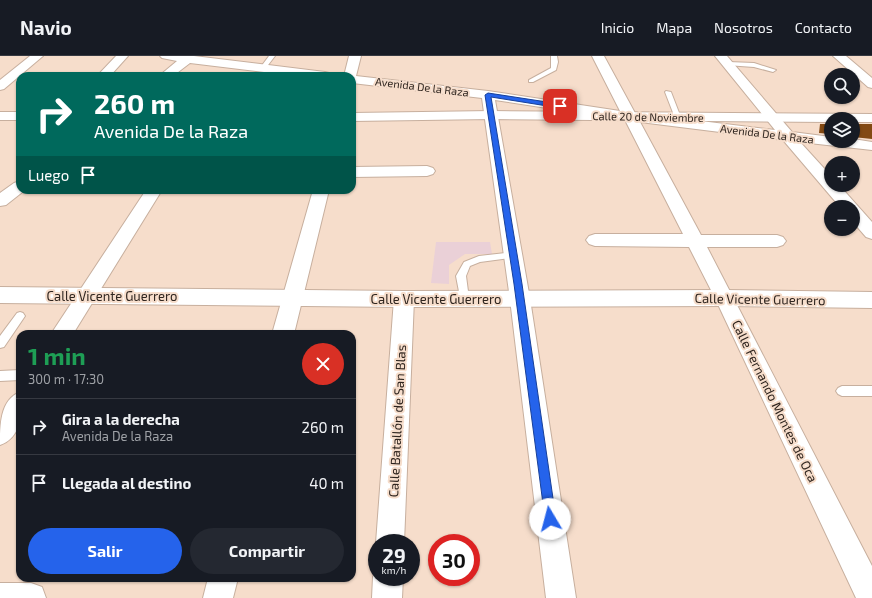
<!DOCTYPE html>
<html lang="es">
<meta charset="utf-8">
<style>
body{margin:0;font-family:"Exo 2",sans-serif;background:#242831;color:#f1f3f6;height:100vh;display:flex;flex-direction:column;font-size:15px;white-space:nowrap}
*{box-sizing:border-box;margin:0}
p{font-size:13px;color:#9ea1a6}
.icon{flex:none;width:22px;height:22px;fill:none;stroke:currentColor;stroke-width:2;stroke-linecap:round;stroke-linejoin:round}
.map{position:relative;flex:1;overflow:hidden}
.sheet{position:absolute;left:16px;top:274px;width:340px;height:252px;display:flex;flex-direction:column;background:#171b24;border-radius:12px;box-shadow:0 1px 3px #0004}
.sheet>*{flex:none}
.hud{position:absolute;left:16px;top:16px;width:340px;height:122px;border-radius:12px;box-shadow:0 1px 3px #0004;background:#00695c;color:#fff;overflow:hidden}
.fabs{position:absolute;left:824px;top:12px;display:grid;gap:8px}
.fabs a{display:grid;place-items:center;width:36px;height:36px;border-radius:50%;background:#171b24;box-shadow:0 1px 3px #0004;font-size:20px}
.speed{position:absolute;left:368px;top:478px;display:flex;gap:8px;font-size:20px;font-weight:700;text-align:center}
.speed>*{display:grid;place-content:center;width:52px;height:52px;border-radius:50%;background:#171b24;box-shadow:0 1px 3px #0004;line-height:1}
.speed small{font-size:10px;font-weight:400}
.speed .limit{border:6px solid #d22;background:#fff;color:#111}
.pin{position:absolute;display:grid;place-items:center;width:34px;height:34px;color:#fff;margin:-17px;border-radius:8px;box-shadow:0 2px 6px #0006}
.me{position:absolute;width:44px;margin:-22px;rotate:352deg;stroke-linejoin:round;filter:drop-shadow(0 0 3px #0008)}
.turn{display:flex;align-items:center;gap:14px;height:84px;padding:0 12px;font-size:18px}
.turn .icon{width:52px;height:52px;stroke-width:2.5}
.turn b{display:block;font-size:28px;line-height:34px}
.then{display:flex;align-items:center;height:38px;padding:0 12px;background:#0003;gap:8px;font-size:15px}
.round{display:grid;place-items:center;flex:none;width:42px;height:42px;border-radius:21px;background:#242831}
.headline{display:flex;align-items:center;justify-content:space-between;height:68px;padding:0 12px}
h1{font-size:24px;font-weight:700;line-height:30px;color:#1e9e55}
.cta{display:flex;gap:8px;margin-top:auto;padding:8px 12px}
.cta a{flex:1;height:46px;border-radius:24px;background:#2563eb;color:#fff;font-size:16px;font-weight:700;line-height:46px;text-align:center}
.cta a+a{background:#242831;color:#f1f3f6}
ul{padding:0;list-style:none}
li{display:flex;align-items:center;gap:12px;height:56px;padding:0 12px;border-top:1px solid #363941}
li div{flex:1}
li b{display:block;font-size:15px}
li em{font-style:normal}
header{display:flex;align-items:center;gap:24px;box-sizing:border-box;height:56px;padding:0 20px;background:#171b24;border-bottom:1px solid #363941}
header strong{font-size:19px}
nav{display:flex;gap:22px;margin-inline-start:auto;font-size:14px}
.map>svg:first-child{display:block}
.commercial{fill:#ead0d7}
.building{fill:#834913}
.lines{fill:none;stroke-linecap:round;stroke-linejoin:round}
.service-casing{stroke:#c7af9e;stroke-width:2}
.minor-casing{stroke:#c7af9e;stroke-width:2}
.secondary-casing{stroke:#c7af9e;stroke-width:2}
.service{fill:#fff;fill-rule:evenodd}
.minor{fill:#fff;fill-rule:evenodd}
.secondary{fill:#fff;fill-rule:evenodd}
.route{fill:#2563eb;stroke:#184099}
.labels{text-anchor:middle;stroke-width:4;stroke-linejoin:round;paint-order:stroke}
.far-street-label{font-size:11px;fill:#2f251f;stroke:#f6ddcb}
.street-label{font-size:13px;fill:#2f251f;stroke:#f6ddcb}
</style>
<header>
<strong>Navio</strong>
<nav><a>Inicio</a><a>Mapa</a><a>Nosotros</a><a>Contacto</a></nav>
</header>
<div class="map">
<svg width="872" height="542" viewBox="0 0 872 542">
<rect width="100%" height="100%" fill="#f6ddcb"/>
<path class="commercial" d="M436,186H490L492,198H465L449,209V228L431,227Z"/>
<path class="building" d="M820,68H831V78L819,77Z
M853,68H872V83L853,81Z"/>
<g class="lines">
<g class="service-casing">
<path id="service" d="M269,0H275L265,13H261L260,12Z
M551,0H557L558,6L556,14L533,26H529V24L551,12Z
M728,6L754,7L776,14L773,16L754,11L726,9V7Z
M666,35L671,36L683,67L682,68L677,67L665,36Z
M514,196L517,197L518,199L517,201L480,206L470,210L466,220L469,243L464,247L461,246L456,220L464,206L479,200Z
M20,256L23,257L25,260L23,263L4,291L0,292V280L17,257Z
M20,314V324L0,325V315Z
M842,330H872V340H842L838,338L836,335L838,332Z"/>
</g>
<g class="minor-casing">
<path id="minor" d="M30,0H43L4,33L0,34V24Z
M116,0H128L110,20H97Z
M160,0H194L325,16L329,17L331,20H296L190,7L173,20H159L177,5L162,2Z
M349,0H361L356,20L488,35L620,55L592,0H604L635,57L775,74L715,0H727L792,76L831,81V85H853V83L872,86V94L800,86L831,120V129H839L872,166V183L866,181L853,166V151H840L783,84L640,66L701,179H777L783,181L786,185L783,189L777,191H707L872,510V542H856L715,242L689,191L595,190L589,188L586,184L589,180L595,178H683L625,64L495,44L530,243L576,542H546L510,243L482,42L352,27V20H344Z
M833,0H846L872,22V32L868,31Z
M427,110L433,112L435,115L433,118L427,120L352,121V111Z
M20,125V134H25L6,149L0,150V137L14,127Z
M146,134H162L73,278H51Z
M313,134H329L294,278H272Z
M404,235L411,238L414,243L404,487H377V490L376,487L394,243L397,238Z
M20,336C20,356 24,380 0,389C0,369 0,344 20,336Z
M377,512V521H403L402,542H372L373,521Z
M208,522H238L233,542H203Z
M0,527H31L42,531L46,542H0Z"/>
</g>
<g class="secondary-casing">
<path id="secondary" d="M492,55L872,58V66H853V63H831V66L492,63L352,65V57Z
M0,56H20V64H0Z
M0,231L404,235L725,234L872,236V252L725,250L404,251L0,247Z"/>
</g>
<use href="#service" class="service"/>
<use href="#minor" class="minor"/>
<use href="#secondary" class="secondary"/>
</g>
<path class="route" d="M488,37L560,48L562,50L560,52L491,41L522,228L556,463L555,468L550,469L546,468L545,463L514,228L485,39Z"/>
<g class="labels">
<g class="far-street-label">
<text transform="translate(422 31) rotate(7)" y="4">Avenida De la Raza</text>
<text transform="translate(648 61) rotate(1)" y="4">Calle 20 de Noviembre</text>
<text transform="translate(767 78) rotate(7)" y="4">Avenida De la Raza</text>
</g>
<g class="street-label">
<text x="112" y="245">Calle Vicente Guerrero</text>
<text x="436" y="248">Calle Vicente Guerrero</text>
<text transform="translate(760 243) rotate(1)" y="5">Calle Vicente Guerrero</text>
<text transform="translate(775 345) rotate(64)" y="5">Calle Fernando Montes de Oca</text>
<text transform="translate(397 365) rotate(-87)" y="5">Calle Batallón de San Blas</text>
</g>
</g>
</svg>
<div class="fabs">
<a><svg class="icon" aria-label="search" viewBox="0 0 24 24"><circle cx="10" cy="10" r="6"/><path d="M15 15l6 6"/></svg></a>
<a><svg class="icon" aria-label="layers" viewBox="0 0 24 24"><path d="M12 4l9 5-9 5-9-5zM3 14l9 5 9-5"/></svg></a>
<a>+</a>
<a>−</a>
</div>
<div class="speed"><div>29<small>km/h</small></div><div class="limit">30</div></div>
<div class="pin" style="left:560px;top:50px;background:#d93025"><svg class="icon" aria-label="arrive" viewBox="0 0 24 24"><path d="M6 21V4h12l-3 4 3 4H6"/></svg></div>
<svg class="me" style="left:550px;top:463px" viewBox="-20 -20 40 40"><circle r="19" fill="#fff"/><path d="M0-13L10 11 0 6-10 11z" fill="#2563eb"/></svg>
<div class="hud">
<div class="turn"><svg class="icon" aria-label="right" viewBox="0 0 24 24"><path d="M7 20v-9h11M14 6l5 5-5 5"/></svg><div><b>260 m</b>Avenida De la Raza</div></div>
<div class="then">Luego<svg class="icon" aria-label="arrive" viewBox="0 0 24 24"><path d="M6 21V4h12l-3 4 3 4H6"/></svg></div>
</div>
<section class="sheet">
<div class="headline"><div><h1>1 min</h1><p>300 m · 17:30</p></div><a class="round" style="background:#d93025;color:#fff"><svg class="icon" aria-label="close" viewBox="0 0 24 24"><path d="M6 6l12 12M18 6L6 18"/></svg></a></div>
<ul>
<li><svg class="icon" aria-label="right" viewBox="0 0 24 24"><path d="M7 20v-9h11M14 6l5 5-5 5"/></svg><div><b>Gira a la derecha</b><p>Avenida De la Raza</p></div><em>260 m</em></li>
<li><svg class="icon" aria-label="arrive" viewBox="0 0 24 24"><path d="M6 21V4h12l-3 4 3 4H6"/></svg><div><b>Llegada al destino</b></div><em>40 m</em></li>
</ul>
<div class="cta"><a>Salir</a><a>Compartir</a></div>
</section>
</div>
